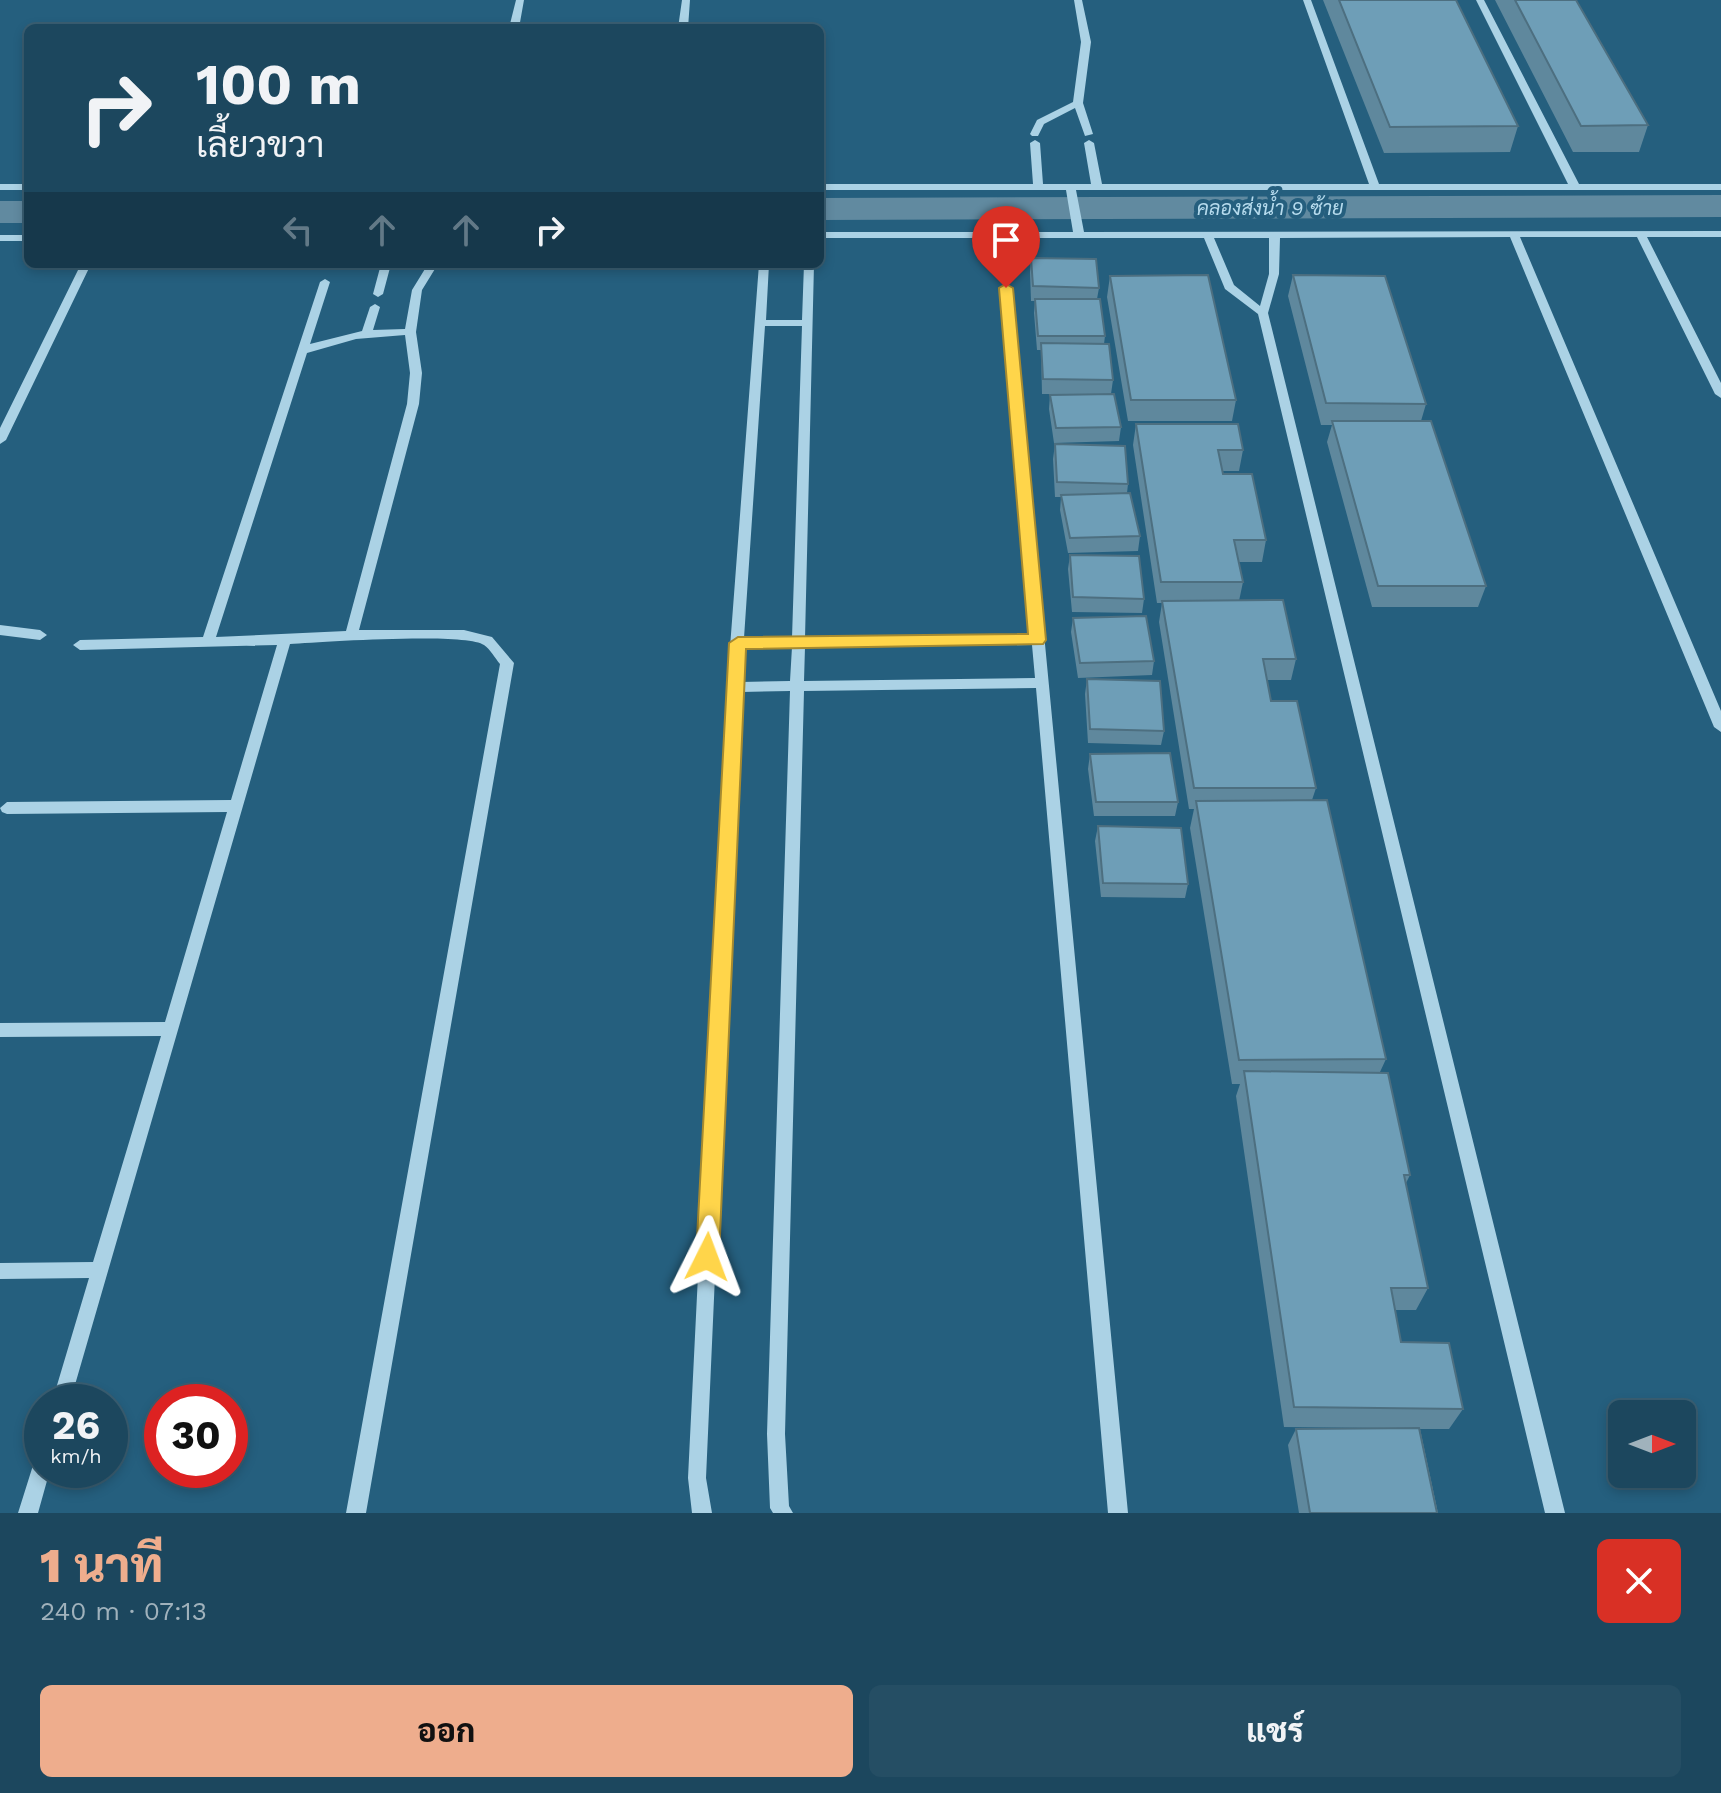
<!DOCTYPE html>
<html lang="th">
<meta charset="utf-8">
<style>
body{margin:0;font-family:"Work Sans",Sarabun,sans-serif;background:#254e64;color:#f1f3f6;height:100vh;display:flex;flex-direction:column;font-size:30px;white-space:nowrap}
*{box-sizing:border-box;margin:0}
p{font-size:26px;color:#a0b2bc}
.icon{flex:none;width:44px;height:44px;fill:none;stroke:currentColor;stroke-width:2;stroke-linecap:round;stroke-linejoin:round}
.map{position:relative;height:1513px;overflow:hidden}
.side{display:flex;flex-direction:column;background:#1c475e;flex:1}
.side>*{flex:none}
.hud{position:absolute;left:24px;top:24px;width:800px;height:244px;border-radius:12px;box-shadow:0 4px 12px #0003,0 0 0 2px #3a5f73;background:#1c475e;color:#f1f3f6;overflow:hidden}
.needle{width:52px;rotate:90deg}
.fabs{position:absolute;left:1608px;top:1400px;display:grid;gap:16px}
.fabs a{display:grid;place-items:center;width:88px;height:88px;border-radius:12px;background:#1c475e;box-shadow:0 4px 12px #0003,0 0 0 2px #3a5f73;font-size:40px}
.speed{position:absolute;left:24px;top:1384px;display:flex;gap:16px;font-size:40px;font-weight:700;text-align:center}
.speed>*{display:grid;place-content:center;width:104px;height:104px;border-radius:50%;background:#1c475e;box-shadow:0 4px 12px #0003,0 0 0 2px #3a5f73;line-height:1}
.speed small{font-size:20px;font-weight:400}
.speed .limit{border:12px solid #d22;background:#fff;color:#111}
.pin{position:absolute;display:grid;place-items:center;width:68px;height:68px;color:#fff;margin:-82px -34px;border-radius:50% 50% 50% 0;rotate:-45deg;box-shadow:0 0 8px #0007}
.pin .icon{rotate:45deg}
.me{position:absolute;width:88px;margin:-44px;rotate:3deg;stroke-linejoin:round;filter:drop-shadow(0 0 6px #0008)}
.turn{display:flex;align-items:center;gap:28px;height:168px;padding:0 40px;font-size:36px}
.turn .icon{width:104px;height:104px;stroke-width:2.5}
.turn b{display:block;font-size:56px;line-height:68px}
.lanes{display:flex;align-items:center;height:76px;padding:0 40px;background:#0003;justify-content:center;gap:40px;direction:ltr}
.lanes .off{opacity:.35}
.round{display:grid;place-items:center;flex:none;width:84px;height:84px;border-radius:12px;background:#254e64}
.head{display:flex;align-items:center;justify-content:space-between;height:136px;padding:0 40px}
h1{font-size:48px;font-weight:800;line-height:60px;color:#eead8d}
.action{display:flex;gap:16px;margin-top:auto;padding:16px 40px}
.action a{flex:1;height:92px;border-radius:12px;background:#eead8d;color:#111;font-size:32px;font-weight:800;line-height:92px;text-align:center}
.action a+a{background:#254e64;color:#f1f3f6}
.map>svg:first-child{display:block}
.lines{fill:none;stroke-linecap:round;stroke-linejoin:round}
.canal{fill:#618aa0;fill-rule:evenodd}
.minor{fill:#abd2e5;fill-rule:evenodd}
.wall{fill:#5f889d}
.building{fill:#6e9eb7;stroke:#4d6f80;stroke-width:2}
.route{fill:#ffd54a;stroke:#a68a30;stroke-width:2}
.labels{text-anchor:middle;stroke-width:8;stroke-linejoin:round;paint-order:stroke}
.far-water-label{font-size:20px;font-style:italic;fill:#b6dbed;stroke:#255f7e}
</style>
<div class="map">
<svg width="1721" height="1513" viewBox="0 0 1721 1513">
<rect width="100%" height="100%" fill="#255f7e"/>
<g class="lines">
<path class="canal" d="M1721,195V217L820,220V198Z
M0,201H28V223H0Z"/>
<path class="minor" d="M516,0H524L519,28H509Z
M682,0H690L688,28H678Z
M1074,0H1082L1091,42L1083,103L1093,134L1085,136L1075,108L1044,124L1038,136H1032L1030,134L1037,120L1073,102L1081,42Z
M1303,0H1311L1379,184H1568L1476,0H1484L1579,184H1721V190H1076L1084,232L1721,231V237H1647L1721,383V398L1715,394L1637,237H1520L1721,711V732L1714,727L1510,237L1280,238L1279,274L1268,313L1565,1513H1545L1258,314L1225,289L1204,238H820V232H1073L1066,190H820V184H1033L1030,143L1035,140L1040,143L1043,184H1091L1084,143L1089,140L1094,143L1102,184H1369ZM1214,238H1269V274L1260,306L1234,285Z
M0,184H28V190H0Z
M0,235H28V241H0Z
M81,264H91L6,440L0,444V428Z
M381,264H391L383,294L378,297L373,294Z
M428,264H438L422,290L416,332L422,373L419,404L359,630H464L492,637L514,663L366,1513H346L500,664C495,658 490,649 484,645C466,632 320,642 290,644L70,1402H52L89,1278L0,1279V1263L93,1262L161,1036L0,1037V1023L165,1022L227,812L7,814L2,812L0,808L7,802L231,800L277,645L80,650L73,645L80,640L203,637L320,282L325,279L330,282L310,344L362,331L370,307L375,304L380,307L373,330L405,329L412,290ZM405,335L410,373L407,404L346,631L216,637L307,353L356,339Z
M759,264H769L766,320H802L804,264H814L805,638L1031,635L1001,288L1006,285L1011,288L1128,1513H1108L1036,688L804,691L785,1434L789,1506L793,1513H773L770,1508L767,1434L790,691L741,692L706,1478L712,1513H692L688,1478L727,687ZM765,326H802L792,638H744ZM1032,645L1035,678L804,681L805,647ZM792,647L790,681L741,682L743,648Z
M0,625L40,630L47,635L40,640L0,635Z
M42,1457V1470H50L38,1513H18L35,1459Z"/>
</g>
<path class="wall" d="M1323,0H1456L1518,126L1510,152L1384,153Z
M1495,0H1576L1648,125L1639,152H1573Z
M1031,258L1099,288L1097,299L1105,336L1104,344L1113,380L1111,394L1121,427L1119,441L1054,443L1049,409L1050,395L1083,394H1042L1041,350H1037L1034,313L1035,301H1031L1030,272Z
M1293,275L1426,404L1421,421L1486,586L1478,607H1372L1327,442L1332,425H1321L1288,296Z
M1110,276L1236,400L1232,421H1128L1107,297Z
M1136,424L1243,450L1239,471H1222L1223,474L1266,540L1262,562H1239L1243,582L1239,601L1296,659L1291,680H1267L1271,701L1316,788L1312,800L1386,1059L1380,1072L1410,1175L1406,1183L1428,1288L1416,1310H1395L1401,1342L1463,1409L1449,1429H1420L1438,1513H1299L1288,1445L1296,1429L1383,1428L1284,1427L1236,1096L1240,1084H1232L1190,828L1194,809H1189L1159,622L1162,603H1157L1133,445Z
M1055,444L1128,484L1127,493L1140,536L1138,551L1068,553L1060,510L1061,497H1055L1053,459Z
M1070,555L1144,599L1142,613L1072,612L1068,569Z
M1073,618L1154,661L1152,675L1078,678L1071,632Z
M1087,679L1164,731L1161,745L1088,743L1085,694Z
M1090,754L1178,802L1175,816H1094L1088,769Z
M1098,826L1188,884L1185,898L1101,897L1095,841Z"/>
<path class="building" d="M1339,0H1456L1518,126L1390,127Z
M1515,0H1576L1648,125L1581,126Z
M1031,258L1096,259L1099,288L1033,286Z
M1208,275L1236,400H1131L1110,276Z
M1293,275L1385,276L1426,404L1326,403Z
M1035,299H1100L1105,336H1038Z
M1041,343L1109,344L1113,380L1043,379Z
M1114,394L1121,427L1056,428L1050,395Z
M1332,421H1431L1486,586H1378Z
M1136,424H1238L1243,450H1218L1223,474H1252L1266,540H1234L1243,582H1161Z
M1055,444L1125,446L1128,484L1057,482Z
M1130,493L1140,536L1070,538L1061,495Z
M1070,555L1139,556L1144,599L1073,597Z
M1283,600L1296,659H1263L1271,701H1297L1316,788H1194L1162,601Z
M1146,616L1154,661L1080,663L1073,618Z
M1087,679L1160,681L1164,731L1090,729Z
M1170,753L1178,802H1096L1090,754Z
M1327,800L1386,1059L1239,1060L1196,801Z
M1098,826L1181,828L1188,884L1103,883Z
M1244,1071L1388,1073L1410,1175H1404L1428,1288H1391L1401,1342L1449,1343L1463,1409L1294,1407Z
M1419,1428L1437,1513H1310L1296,1429Z"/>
<path class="route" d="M1006,284L1013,288L1046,640L1043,644L746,649L719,1257L715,1264L707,1267L699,1264L696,1257L729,643L738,637L1028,634L999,288Z"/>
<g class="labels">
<g class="far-water-label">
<text x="1270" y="215">คลองส่งน้ำ 9 ซ้าย</text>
</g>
</g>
</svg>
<div class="fabs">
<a><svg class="needle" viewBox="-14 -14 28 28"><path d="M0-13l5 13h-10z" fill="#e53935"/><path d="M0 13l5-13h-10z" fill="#a0b2bc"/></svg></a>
</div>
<div class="speed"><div>26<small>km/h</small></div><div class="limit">30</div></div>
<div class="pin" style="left:1006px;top:288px;background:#d93025"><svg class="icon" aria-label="arrive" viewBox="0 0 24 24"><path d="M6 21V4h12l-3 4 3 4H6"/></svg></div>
<svg class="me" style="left:707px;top:1257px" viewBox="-20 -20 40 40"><path d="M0-17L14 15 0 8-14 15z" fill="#ffd54a" stroke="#fff" stroke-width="4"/></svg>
<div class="hud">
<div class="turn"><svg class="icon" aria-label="right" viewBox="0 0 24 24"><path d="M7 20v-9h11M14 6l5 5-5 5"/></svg><div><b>100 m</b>เลี้ยวขวา</div></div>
<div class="lanes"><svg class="icon off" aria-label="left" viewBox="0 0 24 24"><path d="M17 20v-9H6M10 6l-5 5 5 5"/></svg><svg class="icon off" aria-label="ahead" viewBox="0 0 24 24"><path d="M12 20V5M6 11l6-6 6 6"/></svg><svg class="icon off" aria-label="ahead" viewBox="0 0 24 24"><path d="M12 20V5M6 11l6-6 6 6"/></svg><svg class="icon" aria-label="right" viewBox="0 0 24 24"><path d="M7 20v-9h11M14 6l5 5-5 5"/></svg></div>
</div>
</div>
<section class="side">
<div class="head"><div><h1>1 นาที</h1><p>240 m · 07:13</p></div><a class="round" style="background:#d93025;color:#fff"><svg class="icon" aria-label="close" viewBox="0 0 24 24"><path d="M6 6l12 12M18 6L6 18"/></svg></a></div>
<div class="action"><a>ออก</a><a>แชร์</a></div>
</section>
